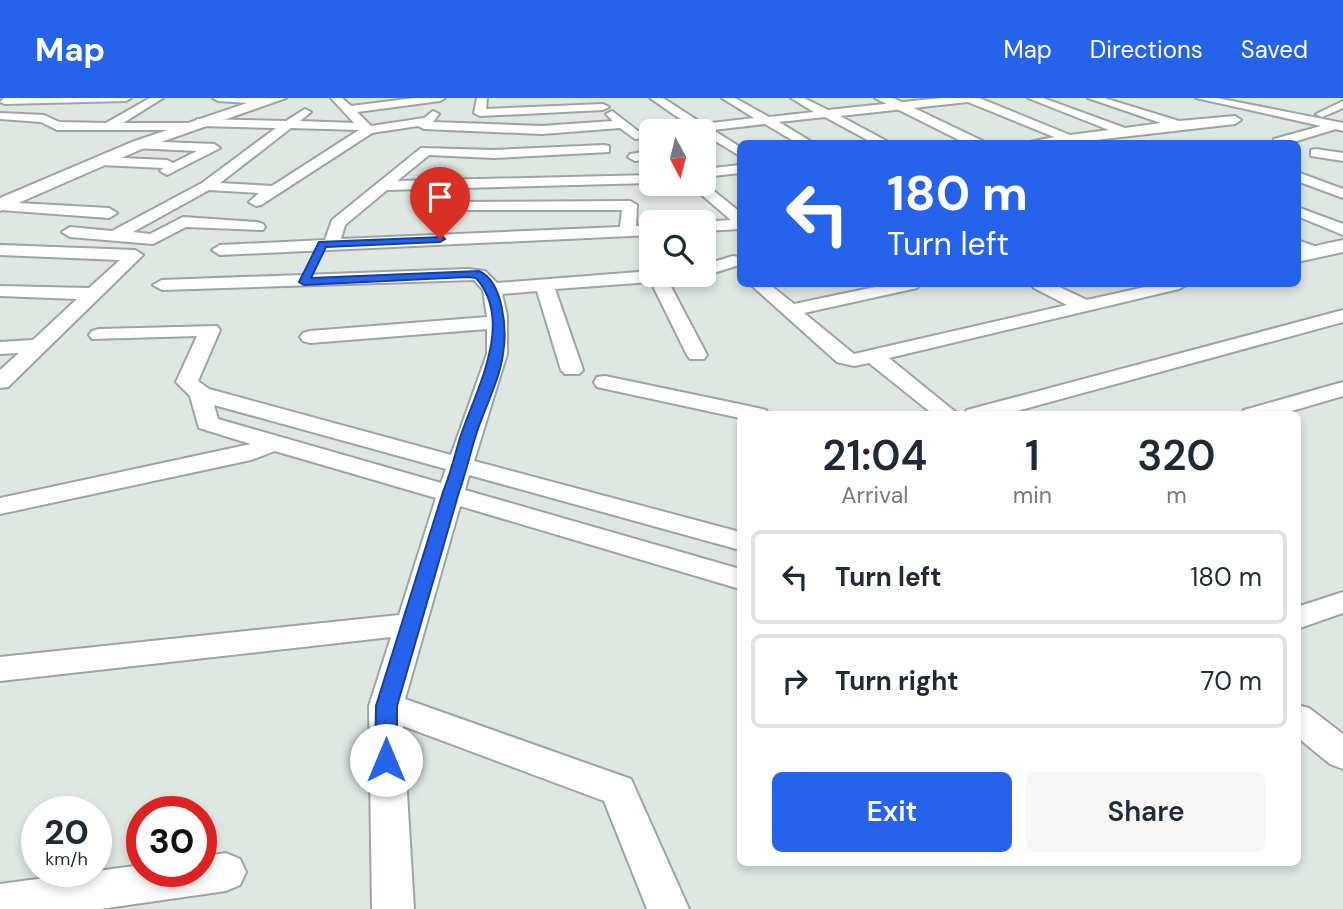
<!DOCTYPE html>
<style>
body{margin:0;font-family:"DM Sans",sans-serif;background:#f6f6f7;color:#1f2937;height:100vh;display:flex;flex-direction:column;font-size:26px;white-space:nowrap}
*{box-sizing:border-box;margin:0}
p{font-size:23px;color:#747a83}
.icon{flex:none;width:38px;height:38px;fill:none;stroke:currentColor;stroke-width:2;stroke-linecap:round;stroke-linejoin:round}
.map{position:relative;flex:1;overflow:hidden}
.side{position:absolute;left:737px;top:313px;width:564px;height:455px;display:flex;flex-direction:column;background:#fff;border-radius:10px;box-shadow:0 4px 10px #0003}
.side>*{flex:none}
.banner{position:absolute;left:737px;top:42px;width:564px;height:147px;border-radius:10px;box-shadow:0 4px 10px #0003;background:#2563eb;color:#fff;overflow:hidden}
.needle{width:46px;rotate:173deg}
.controls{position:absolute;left:639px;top:21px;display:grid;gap:14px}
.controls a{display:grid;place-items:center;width:77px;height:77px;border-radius:10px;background:#fff;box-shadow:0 4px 10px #0003;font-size:35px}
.speed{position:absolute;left:21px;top:698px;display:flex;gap:14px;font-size:35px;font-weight:700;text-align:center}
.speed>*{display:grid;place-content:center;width:91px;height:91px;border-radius:50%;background:#fff;box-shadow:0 4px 10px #0003;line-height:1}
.speed small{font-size:18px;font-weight:400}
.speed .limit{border:10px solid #d22;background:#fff;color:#111}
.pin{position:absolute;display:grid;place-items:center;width:60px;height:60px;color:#fff;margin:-72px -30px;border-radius:50% 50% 50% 0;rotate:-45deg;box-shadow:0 0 7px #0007}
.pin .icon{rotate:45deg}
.me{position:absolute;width:77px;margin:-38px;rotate:0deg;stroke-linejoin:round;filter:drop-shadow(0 0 5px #0008)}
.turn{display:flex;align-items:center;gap:24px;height:147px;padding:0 35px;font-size:32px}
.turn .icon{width:91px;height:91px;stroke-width:2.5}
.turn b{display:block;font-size:49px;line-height:60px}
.eta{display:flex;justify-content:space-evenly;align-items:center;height:119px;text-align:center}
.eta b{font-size:42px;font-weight:600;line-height:49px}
.action{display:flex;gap:14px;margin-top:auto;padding:14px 35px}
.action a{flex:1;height:80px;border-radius:10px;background:#2563eb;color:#fff;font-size:28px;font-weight:600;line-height:80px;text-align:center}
.action a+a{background:#f6f6f7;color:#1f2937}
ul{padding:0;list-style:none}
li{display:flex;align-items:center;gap:21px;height:94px;margin:0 14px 10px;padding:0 21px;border:4px solid #e0e1e3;border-radius:10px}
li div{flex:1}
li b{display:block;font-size:26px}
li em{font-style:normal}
header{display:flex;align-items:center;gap:42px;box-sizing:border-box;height:98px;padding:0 35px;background:#2563eb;color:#fff}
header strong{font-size:33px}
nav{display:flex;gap:38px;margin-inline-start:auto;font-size:24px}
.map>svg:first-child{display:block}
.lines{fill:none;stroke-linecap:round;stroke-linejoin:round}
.minor-casing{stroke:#9da4a1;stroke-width:4}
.tertiary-casing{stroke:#9da4a1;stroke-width:4}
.minor{fill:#fff;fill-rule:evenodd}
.tertiary{fill:#fff;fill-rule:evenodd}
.route{fill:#2563eb;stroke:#184099;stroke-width:2}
</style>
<header>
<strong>Map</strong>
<nav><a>Map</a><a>Directions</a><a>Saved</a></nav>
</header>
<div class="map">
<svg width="1343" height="811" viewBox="0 0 1343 811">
<rect width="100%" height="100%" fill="#dfe7e3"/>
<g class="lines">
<g class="minor-casing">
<path id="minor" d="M4,0H131L126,3L5,6L0,4Z
M150,0H163L123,25H187L191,26V32H57L41,24L0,21V15L44,17L59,24L106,25Z
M213,0H266L271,3L265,6L218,3Z
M331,0H342L351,8L415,0H445L440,3L357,14L371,28L424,20L433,13L439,16L433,24L542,28L613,23L606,16L612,13L638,33H656H651V39L635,41L620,30L542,36L424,31L418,28L372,35L261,107L256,108L249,104L259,95L209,92L133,134L150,136L183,119L257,124L263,126L265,129L263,132L186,129L153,146L70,139L62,134L70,129L112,133L202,85L276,30L201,28L195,24L197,21L286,23L305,11L311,14L300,23L354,25ZM291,30L359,32L272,88L220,85Z
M477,0H487L486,11L603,6L609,9L603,12L480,18L474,15Z
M650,0H663L703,26L754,20L722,0H735L769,19L814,14L791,0H804L828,12L941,0H979L1070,37L1109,32L1028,0H1043L1125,30L1161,25L1088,0H1104L1179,23L1235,18L1241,22L1235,26L1060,46H1020L1054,39L968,4L840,18L892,46H875L825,19L779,24L815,46H799L765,26L713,32L740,49V58L704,36V33H662L668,29L689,27Z
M1196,0H1217L1343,25V33L1336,31L1287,46H1273L1274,41L1321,28Z
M1343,3V10L1322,19L1316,16Z
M138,43L214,46L220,50L167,77L160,73L163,70L101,67L94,63L101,59L167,62L173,65L197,53L134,50V44Z
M604,47L609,48V54L494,60L429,57L397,83L651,77V85L387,92L345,127L341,141L620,129L622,112H440L437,109L445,104L630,103L637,107L636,128L651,127V137L220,157L212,152L220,147L325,142L332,122L421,50L494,52Z
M1316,51L1343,55V63L1311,58V52Z
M651,53V61L635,63L628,59L630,56Z
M740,67V75L704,79V71Z
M1297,74L1343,91V100L1297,83Z
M704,85L740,114V131L704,133V124H700L731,122L689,86Z
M0,104L109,110L117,115L109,120L0,112Z
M1297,109L1343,126V137L1297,118Z
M1297,142L1320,150L1322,154L1314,159L1297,153Z
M0,147L135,152L143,157L8,289L0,290V272L19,255L0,256V244L33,242L77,201L0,198V188L89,190L120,162L0,157Z
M733,158L739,159V167L704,178L698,177H704V167Z
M468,171L485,173L497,185L651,173V177H680L677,181L668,183L707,257L704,261H690L687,257L651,184L555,191L583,272L579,276H565L561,272L537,193L502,196L507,218V256L474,363L740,434V452L469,377L465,392L740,471V491L460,408L405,601L631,681L689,811H647L604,703L403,628L414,811H372L369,608L391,539L0,583V559L399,517L436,400L275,353L251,362L0,416V400L251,346L199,330L190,298L176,284L197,238L92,241L89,237L92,233L99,231L217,228L220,232L198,283L209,291L451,357L487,256V231L310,245L303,243L300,239L303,235L310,233L487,219L483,192L474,182L162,192L153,187L162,182ZM214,307L446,371L441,385L218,321Z
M750,186H769L794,206L889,186H920L917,190L804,215L854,256L1067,207L1034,190L1031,186H1053L1087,202L1158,186H1188L1179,191L889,260L959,317H934L869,265L854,268L837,264Z
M1343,212V224L1002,317H964L967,312Z
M605,278L758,310L766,312L769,317H740V320L597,289L594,284L597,279Z
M1343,284V298L1278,317H1241L1244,312Z
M1343,494V515L1297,531V509Z
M1297,607L1309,610L1343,636V671L1330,666L1297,639Z
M226,755L240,761L246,774L240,787L226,793L100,811H0V786L142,767V774H201V759Z"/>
</g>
<g class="tertiary-casing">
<path id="tertiary" d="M262,0H286L144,50L0,113V100L132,44Z
M875,0H893L989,46H967Z
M1343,142V154L1297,164V152Z"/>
</g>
<use href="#minor" class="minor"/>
<use href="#tertiary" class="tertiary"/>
</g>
<path class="route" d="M443,139L445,141L440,144L326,149L311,180L479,173C504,184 507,233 503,256C500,280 487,305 479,328C471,350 467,372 459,394L397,608V662L394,668L386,671L378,668L375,662L376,608L443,394C450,377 454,361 459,343C474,295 516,225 476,180L468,179L304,187L299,184L319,144Z"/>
</svg>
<div class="controls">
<a><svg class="needle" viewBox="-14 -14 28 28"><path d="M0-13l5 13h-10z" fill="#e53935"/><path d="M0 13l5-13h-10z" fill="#747a83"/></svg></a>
<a><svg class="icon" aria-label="search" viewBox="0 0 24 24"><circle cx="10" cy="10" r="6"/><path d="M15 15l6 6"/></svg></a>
</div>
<div class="speed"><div>20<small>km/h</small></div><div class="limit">30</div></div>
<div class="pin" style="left:440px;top:141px;background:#d93025"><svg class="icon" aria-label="arrive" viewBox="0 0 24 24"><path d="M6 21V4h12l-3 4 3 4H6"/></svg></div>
<svg class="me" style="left:386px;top:662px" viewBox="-20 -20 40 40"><circle r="19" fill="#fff"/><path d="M0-13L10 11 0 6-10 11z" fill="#2563eb"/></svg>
<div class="banner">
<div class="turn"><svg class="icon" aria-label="left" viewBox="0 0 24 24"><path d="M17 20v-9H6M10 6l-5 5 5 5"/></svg><div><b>180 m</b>Turn left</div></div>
</div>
<section class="side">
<div class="eta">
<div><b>21:04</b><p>Arrival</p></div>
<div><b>1</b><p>min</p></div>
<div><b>320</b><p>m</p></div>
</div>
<ul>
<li><svg class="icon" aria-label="left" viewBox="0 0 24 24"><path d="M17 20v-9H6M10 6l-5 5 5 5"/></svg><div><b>Turn left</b></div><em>180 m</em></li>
<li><svg class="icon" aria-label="right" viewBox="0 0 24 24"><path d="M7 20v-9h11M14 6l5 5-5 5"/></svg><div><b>Turn right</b></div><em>70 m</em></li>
</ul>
<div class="action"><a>Exit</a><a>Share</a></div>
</section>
</div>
